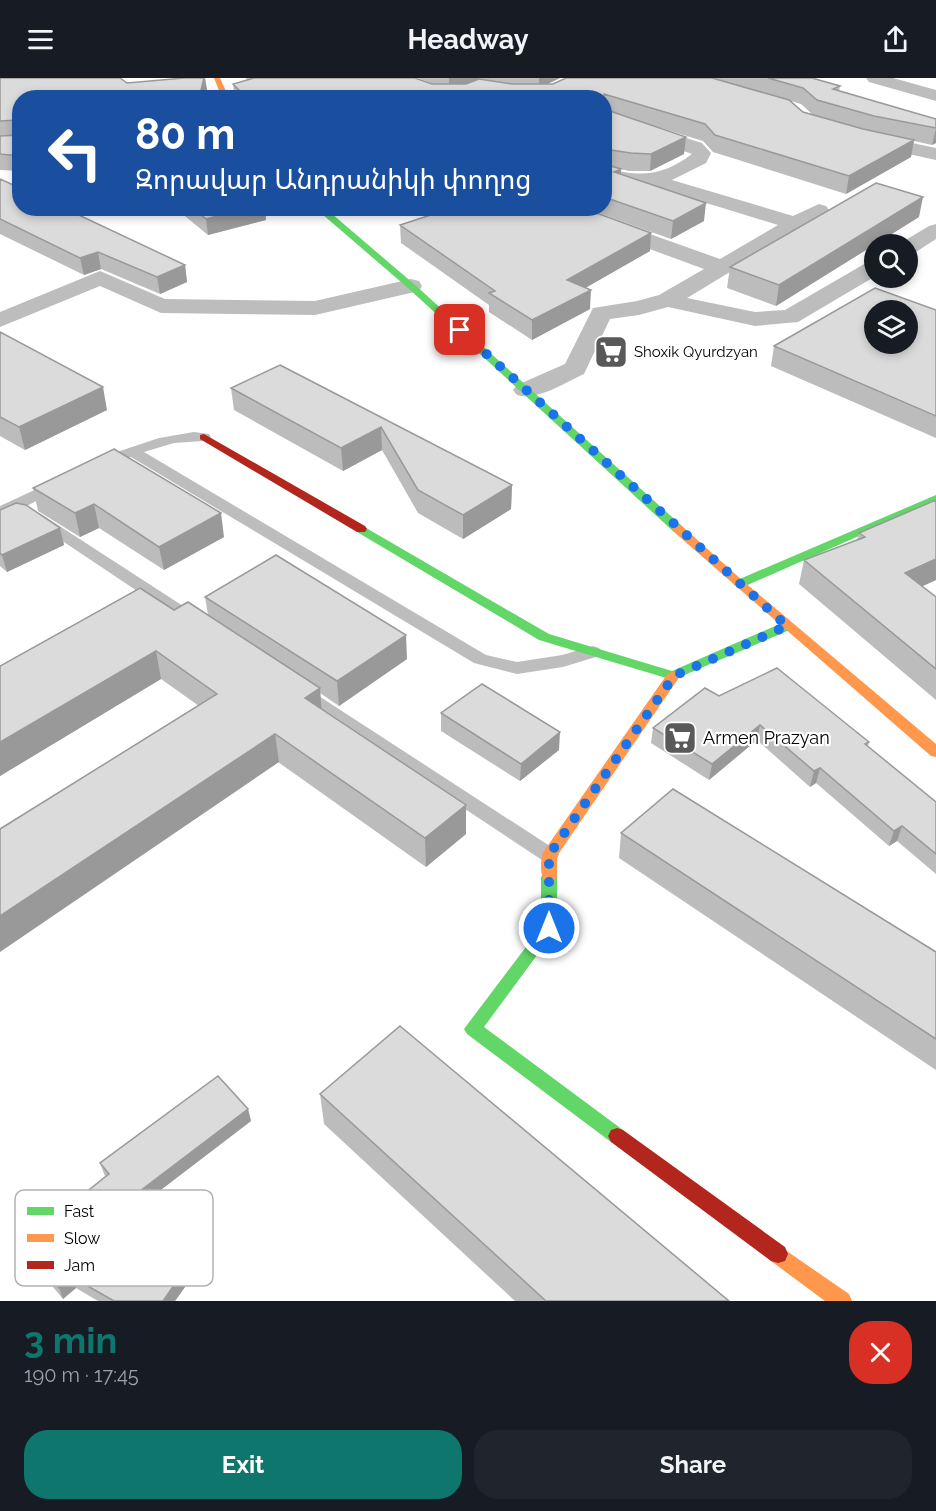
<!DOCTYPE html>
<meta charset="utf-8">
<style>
body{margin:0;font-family:Raleway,"Noto Sans Armenian",sans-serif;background:#20242c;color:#f1f3f6;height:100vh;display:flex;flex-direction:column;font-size:22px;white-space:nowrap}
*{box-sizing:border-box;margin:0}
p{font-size:20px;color:#9ea1a6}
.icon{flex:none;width:33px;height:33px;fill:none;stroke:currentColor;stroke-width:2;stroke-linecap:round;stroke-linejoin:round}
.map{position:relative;height:1223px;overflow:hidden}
.drawer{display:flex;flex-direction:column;background:#171b24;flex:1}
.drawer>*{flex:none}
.banner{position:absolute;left:12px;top:12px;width:600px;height:126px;border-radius:24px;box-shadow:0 3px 9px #0003;background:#1a4fa0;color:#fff;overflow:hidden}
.fabs{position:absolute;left:864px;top:156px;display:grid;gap:12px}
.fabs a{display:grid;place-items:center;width:54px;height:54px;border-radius:50%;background:#171b24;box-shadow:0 3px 9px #0003;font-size:30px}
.pin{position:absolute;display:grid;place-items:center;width:51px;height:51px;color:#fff;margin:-26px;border-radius:12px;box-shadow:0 3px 9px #0006}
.me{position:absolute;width:66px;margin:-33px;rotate:0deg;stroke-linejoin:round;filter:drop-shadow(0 0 4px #0008)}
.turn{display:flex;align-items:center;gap:21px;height:126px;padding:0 24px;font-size:27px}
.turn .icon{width:78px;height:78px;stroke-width:2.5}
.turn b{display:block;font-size:42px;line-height:51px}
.round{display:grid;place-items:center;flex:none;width:63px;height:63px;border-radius:24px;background:#20242c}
.summary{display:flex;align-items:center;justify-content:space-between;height:102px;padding:0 24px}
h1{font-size:36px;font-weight:700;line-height:45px;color:#0f766e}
.button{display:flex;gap:12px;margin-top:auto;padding:12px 24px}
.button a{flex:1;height:69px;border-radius:24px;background:#0f766e;color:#fff;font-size:24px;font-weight:700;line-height:69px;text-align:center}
.button a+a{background:#20242c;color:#f1f3f6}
header{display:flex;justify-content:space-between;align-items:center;height:78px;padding:0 24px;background:#171b24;font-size:27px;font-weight:700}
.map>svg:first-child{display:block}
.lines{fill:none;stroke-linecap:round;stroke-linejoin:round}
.lane{fill:#bdbdbd;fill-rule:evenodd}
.street{fill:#bdbdbd;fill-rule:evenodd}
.fast{fill:#63d668;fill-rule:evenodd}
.slow{fill:#ff974d;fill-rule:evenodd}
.jam{fill:#b3261e;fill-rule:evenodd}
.wall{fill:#bcbcbc;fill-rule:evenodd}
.shaded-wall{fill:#999}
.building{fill:#dbdbdb;stroke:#999;stroke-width:1.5;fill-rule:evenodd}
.route{stroke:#1a73e8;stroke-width:10;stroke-dasharray:0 18}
.labels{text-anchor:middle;stroke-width:4.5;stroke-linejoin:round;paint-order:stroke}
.far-poi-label{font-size:15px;fill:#000;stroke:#fff;text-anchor:start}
.poi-label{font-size:18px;fill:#000;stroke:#fff;text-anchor:start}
.key{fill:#fff;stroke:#b2b2b2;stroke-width:1.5}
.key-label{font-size:16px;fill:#000}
</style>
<header><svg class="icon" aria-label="menu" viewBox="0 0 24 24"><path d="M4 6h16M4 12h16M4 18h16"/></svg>Headway<svg class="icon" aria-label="share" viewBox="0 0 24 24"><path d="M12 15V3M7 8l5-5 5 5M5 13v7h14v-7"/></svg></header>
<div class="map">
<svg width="936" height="1223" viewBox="0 0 936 1223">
<rect width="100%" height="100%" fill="#fff"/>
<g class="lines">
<path class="lane" d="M194,354L209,356L211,359L204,363L174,365L144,374L486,577L517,584L562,577L593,568L599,570L602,574L599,578L563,589L517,596L474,585L131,379L125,380L118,376L120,373L159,360Z
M56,402L64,407L61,410L21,431L41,436L200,539L203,543L200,547H188L31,442L7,437L0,438V428Z
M302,609L308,611L556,772L559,777L556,782L549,785L542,782L296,619L293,615L296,611Z"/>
<path class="street" d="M866,0H893L936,12V23L869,4Z
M604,34L702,65L711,75L706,85L672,102L793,138L819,126L826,128L829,132L826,136L687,220L755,234L785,232L866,185L874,184V199L798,244L755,248L668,229L639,237L610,241L584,296C564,305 538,323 517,317L513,312L517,307L565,286L593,230L637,223L659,217L704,191L549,134L546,130H577L720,181L778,147L651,108L632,109L604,102V90C641,99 661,99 692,76L604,45Z
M870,56L936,70V82L863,66L861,62L863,58Z
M936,146V161L916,174L908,175V166H899L929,148Z
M100,193L165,221L315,223L411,201L419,203L422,208L419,213L315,237L161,235L100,208L0,249V234Z"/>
<path class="fast" d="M315,130H325L414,206L682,448L684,451L682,454H674L408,210Z
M936,417V424L743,509L739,510L733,506L735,503Z
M361,447L549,556L672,593L782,545L787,544L793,548L792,551L673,602L539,562L357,454L355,451L357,448Z
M549,793L554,795L557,799V850L484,949L623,1052L626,1058L623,1064L617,1066L611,1064L467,956L464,951L541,849V799L544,795Z"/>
<path class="slow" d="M214,0H220L229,20H222Z
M678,447L682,448L743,503L936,666V679L931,678L674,454L672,451L674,448Z
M673,594L678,595L680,598L678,601L557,778V799L554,803L549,805L544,803C540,796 540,780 544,773L668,595Z
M778,1167L849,1216L852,1223H825L771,1183L768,1176L771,1169Z"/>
<path class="jam" d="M204,356L365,448L367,451L365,454H357L200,361V357Z
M617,1050L623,1052L785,1169L788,1176L785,1183L778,1185L771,1183L611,1064L608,1058L611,1052Z"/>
</g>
<path class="wall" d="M0,0L127,5L184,0H205L207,12L20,20V93L0,92Z
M246,0H415L432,6H434L418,0H560L547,6H553L566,0H812L840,8L839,13L936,41V65L932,67L914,63L911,79L846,116L713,74L703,63L661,50L684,76L650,93H629L621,91V97L704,143L671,161L585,130H604V20H235L233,6L247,2ZM791,23L801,26L812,36L803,34Z
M0,101L185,187L187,204L160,216L101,191L84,197L0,156Z
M175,130H265L266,142L208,157Z
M428,130H583L650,173L585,210L590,231L532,262L489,234V227L401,165L400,147L439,135Z
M919,139L776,228L727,210L730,189Z
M936,232V360L771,288L774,268Z
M0,254L107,332L25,372L0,358Z
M280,287L512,407L511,431L463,461L418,435L382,372L343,393L234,332L231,310Z
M33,410L224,459L164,492L99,450L80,459L38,433Z
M936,422V502L922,508L936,519V622L799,506L804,482L857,462L859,455Z
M0,432L60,450L64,467L7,494L0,488Z
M205,519L407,581L339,628L320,615L322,631L466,727V756L426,789L161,601L0,698V588L174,532L208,537Z
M719,618L869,664L868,669L936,724V796L897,763L889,768L816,705L810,709L757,662L709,702L651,665L653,650Z
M441,635L559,672L520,703L441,653Z
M621,755L936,874V992L619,780Z
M320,1016L729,1223H515L324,1046Z
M248,1031L251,1043L106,1154L181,1197L185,1209L175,1223H98L76,1210L63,1221L27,1178L21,1166L105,1098L100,1085Z"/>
<path class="shaded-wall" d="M204,0H205L207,12L205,20H199Z
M449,0H478V3L449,12Z
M539,0H560L539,10Z
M936,50V65L932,67Z
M686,59L684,76L650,93L651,76Z
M914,62L911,79L846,116L849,98Z
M621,91L620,108L614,94Z
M923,119L919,139L776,228L779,207Z
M706,125L704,143L671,161L673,143Z
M247,130H265L266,142L208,157L206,141Z
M651,155L650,173L566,221L567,202Z
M98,174L101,191L84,197L80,180Z
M185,187L187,204L160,216L157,199Z
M591,212L590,231L532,262V242Z
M103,309L107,332L25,372L19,349Z
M381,349L382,372L343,393L341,370Z
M512,407L511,431L463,461V437Z
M94,426L99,450L80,459L75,435Z
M221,435L224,459L164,492L159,469Z
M60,450L64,467L7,494L2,477Z
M936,481V502L899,519L905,495Z
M406,557L407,581L339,628L337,603Z
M156,573L161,601L0,698V664Z
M320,610L322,639L305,620Z
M760,647L757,662L709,702L712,686Z
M560,654L559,672L520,703L521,686Z
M275,656L279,684L0,874V838Z
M820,690L816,705L810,709L814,693Z
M466,727V756L426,789L425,760Z
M902,748L897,763L889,768L894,753Z
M248,1031L251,1043L99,1159L94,1148Z
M181,1197L185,1209L175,1223H163Z
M72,1199L76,1210L63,1221L59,1210Z"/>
<path class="building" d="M0,0H120L127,5L184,0H204L199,20H20V78L0,76V58L18,57V42L0,43Z
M254,0H415L432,6H466L479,1L512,6H553L566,0H712L789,22L803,34L863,51L914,62L849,98L715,57L705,46L604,16V20H247L233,6Z
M768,0H812L840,8L833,11L936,41V50L874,38L817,22L803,10Z
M604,31L686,59L651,76L631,75L604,71Z
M604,86L621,91L614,94L706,125L673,143L604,119Z
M0,101L20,110V130H64L185,187L157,199L98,174L80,180L0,141Z
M876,105L923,119L779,207L730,189Z
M193,130H247L206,141Z
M452,130H583L651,155L567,202L591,212L532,242L489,215L495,213L400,147Z
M875,210L936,232V338L774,268ZM874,232H908V266H874Z
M0,254L103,309L19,349L0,339Z
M280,287L512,407L463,437L418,412L381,349L341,370L231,310Z
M114,371L221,435L159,469L94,426L75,435L33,410Z
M936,422V481L905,495L936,519V591L804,482L865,459L859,455Z
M16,425L26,427L60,450L2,477L0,475V432Z
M276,477L406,557L337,603L205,519Z
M140,510L174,532L188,524L320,610L305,620L466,727L425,760L275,656L0,838V751L217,616L156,573L0,664V588Z
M777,590L869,664L865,666L936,724V776L902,748L894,753L820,690L814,693L760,647L712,686L653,650L705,610L719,618Z
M482,606L560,654L521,686L441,635Z
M673,711L936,874V961L621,755Z
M400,948L729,1223H546L320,1016Z
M218,998L248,1031L94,1148L181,1197L163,1223H114L72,1199L59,1210L21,1166L109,1096L100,1085Z"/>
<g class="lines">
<path class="route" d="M460,252L787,548L674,598L549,777V850"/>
</g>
<defs>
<g id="supermarket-square" transform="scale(1.725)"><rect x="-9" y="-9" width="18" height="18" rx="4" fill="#595959" stroke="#fff"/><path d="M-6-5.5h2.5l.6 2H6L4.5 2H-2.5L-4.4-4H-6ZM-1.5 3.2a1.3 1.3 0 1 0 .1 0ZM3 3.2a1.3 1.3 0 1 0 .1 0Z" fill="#fff"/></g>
</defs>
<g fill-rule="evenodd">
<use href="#supermarket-square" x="611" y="274"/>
<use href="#supermarket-square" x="680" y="660"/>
</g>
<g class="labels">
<g class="far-poi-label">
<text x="634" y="279">Shoxik Qyurdzyan</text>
</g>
<g class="poi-label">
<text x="703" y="666">Armen Prazyan</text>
</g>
</g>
<rect x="15" y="1112" width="198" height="96" rx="9" class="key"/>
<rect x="27" y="1129" width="27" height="8" fill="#63d668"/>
<rect x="27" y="1156" width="27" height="8" fill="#ff974d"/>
<rect x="27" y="1183" width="27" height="8" fill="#b3261e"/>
<g class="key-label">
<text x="64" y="1139">Fast</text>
<text x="64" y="1166">Slow</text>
<text x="64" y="1193">Jam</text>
</g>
</svg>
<div class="fabs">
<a><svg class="icon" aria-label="search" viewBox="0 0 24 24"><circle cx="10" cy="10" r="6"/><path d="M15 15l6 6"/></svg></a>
<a><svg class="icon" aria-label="layers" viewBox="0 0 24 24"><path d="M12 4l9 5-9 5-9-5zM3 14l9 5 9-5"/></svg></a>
</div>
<div class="pin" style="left:460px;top:252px;background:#d93025"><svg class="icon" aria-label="arrive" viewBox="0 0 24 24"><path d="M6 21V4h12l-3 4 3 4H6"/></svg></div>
<svg class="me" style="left:549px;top:850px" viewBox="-20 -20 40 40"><circle r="17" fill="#1a73e8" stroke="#fff" stroke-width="3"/><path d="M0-11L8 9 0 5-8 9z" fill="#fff"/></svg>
<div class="banner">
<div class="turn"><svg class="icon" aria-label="left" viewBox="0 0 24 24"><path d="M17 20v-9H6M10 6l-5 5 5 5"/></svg><div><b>80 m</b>Զորավար Անդրանիկի փողոց</div></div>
</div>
</div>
<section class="drawer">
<div class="summary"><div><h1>3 min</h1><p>190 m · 17:45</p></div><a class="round" style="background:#d93025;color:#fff"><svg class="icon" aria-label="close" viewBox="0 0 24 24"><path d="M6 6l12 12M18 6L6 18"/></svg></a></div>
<div class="button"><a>Exit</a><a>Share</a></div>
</section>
